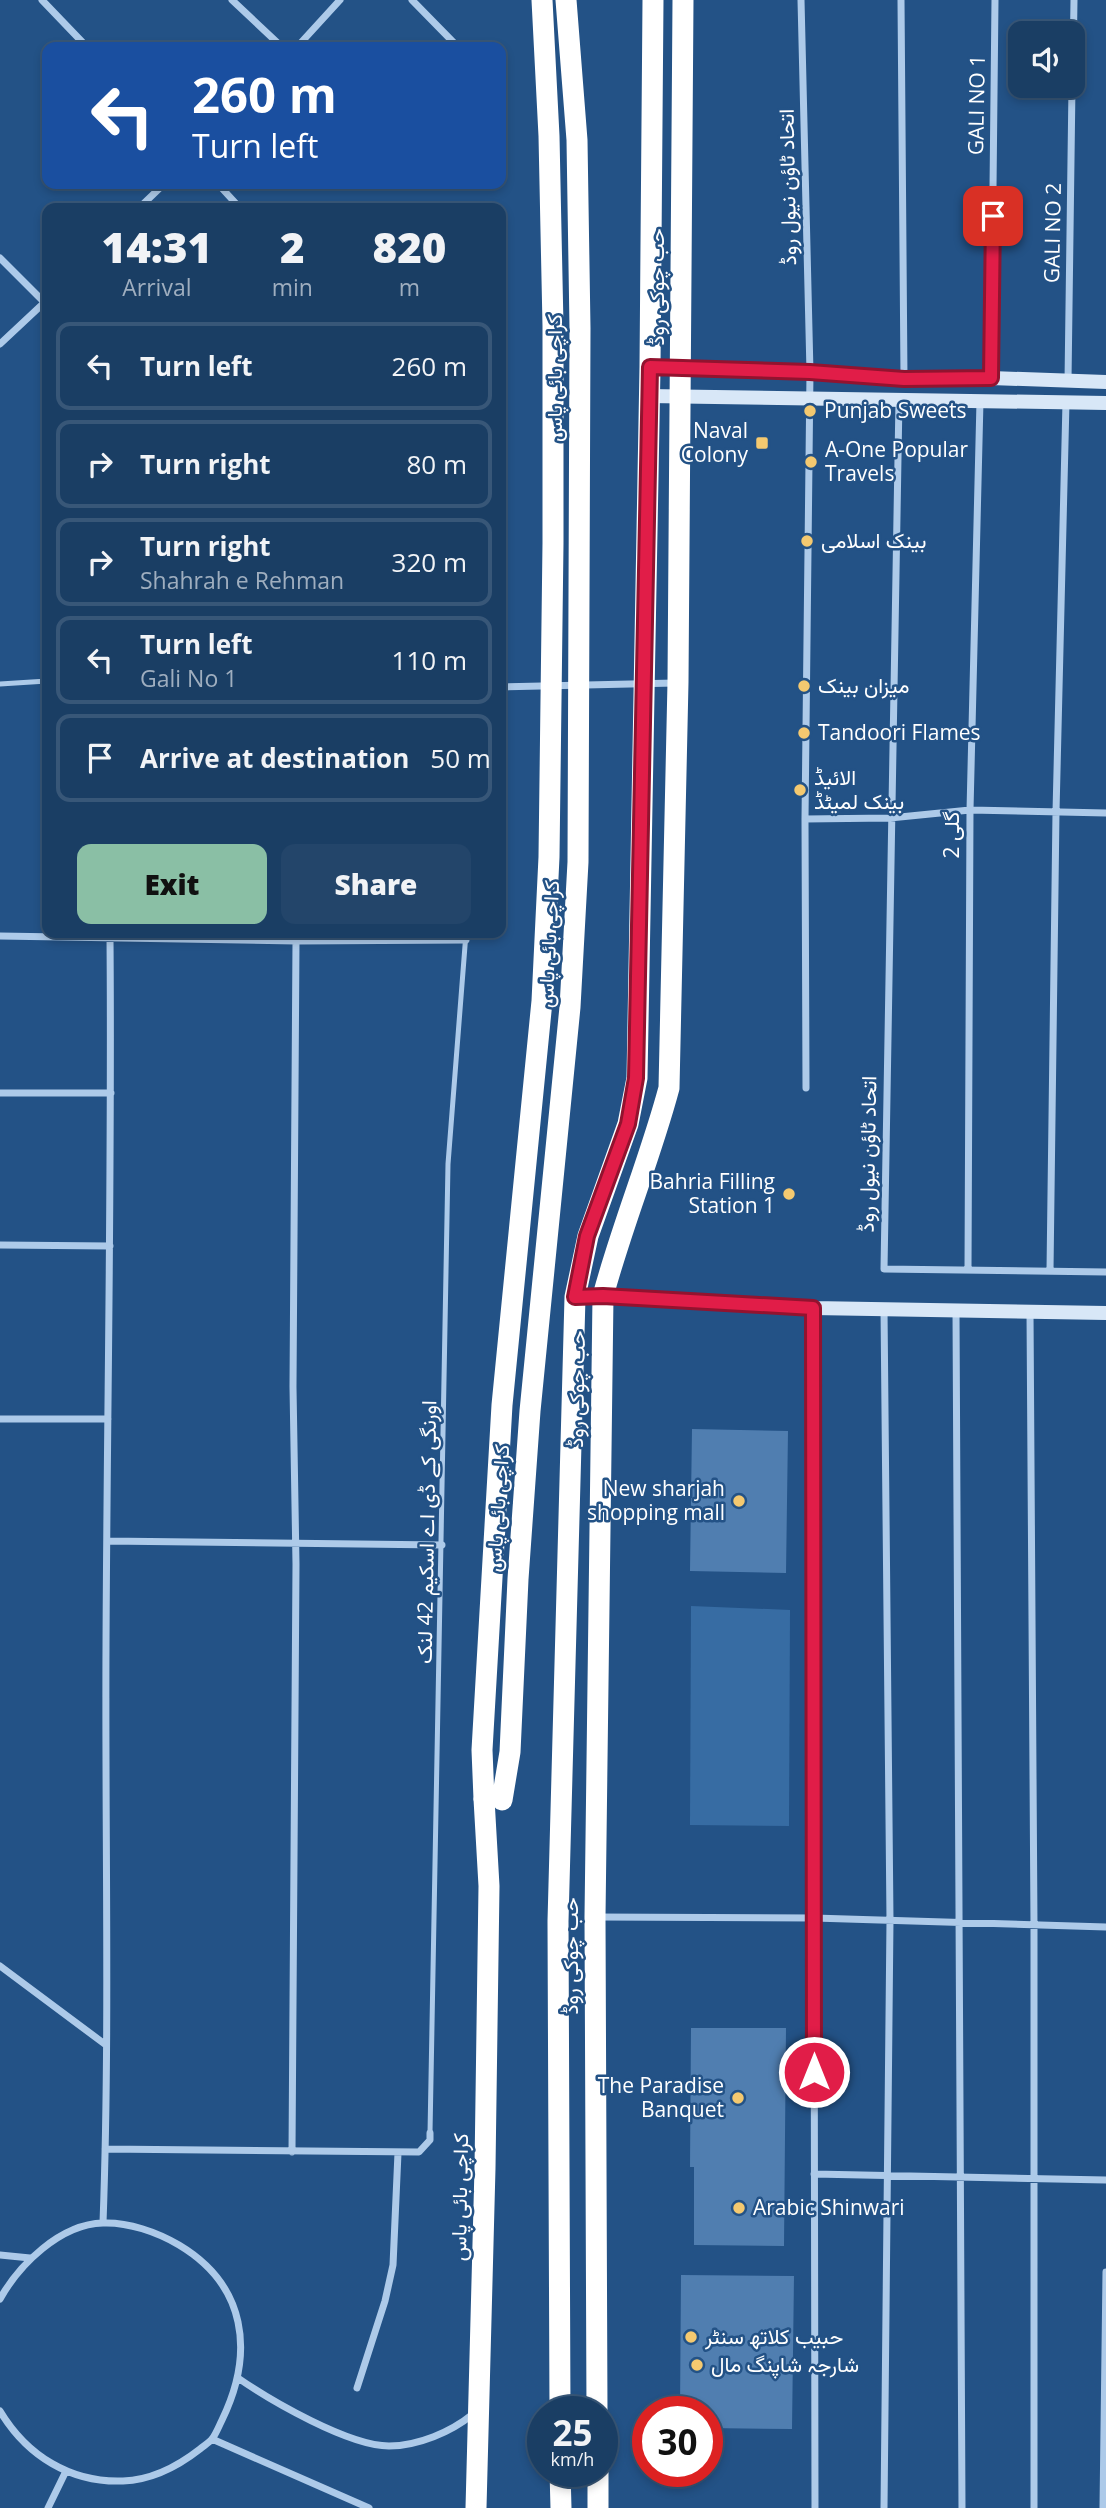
<!DOCTYPE html>
<meta charset="utf-8">
<style>
body{margin:0;font-family:"Open Sans",Vazirmatn,sans-serif;background:#23456a;color:#f1f3f6;height:100vh;display:flex;flex-direction:column;font-size:26px;white-space:nowrap}
*{box-sizing:border-box;margin:0}
p{font-size:23px;color:#9faebf}
.icon{flex:none;width:38px;height:38px;fill:none;stroke:currentColor;stroke-width:2;stroke-linecap:round;stroke-linejoin:round}
.map{position:relative;flex:1;overflow:hidden}
.sheet{position:absolute;left:42px;top:203px;width:464px;height:735px;display:flex;flex-direction:column;background:#1a3e64;border-radius:14px;box-shadow:0 4px 10px #0003,0 0 0 2px #385778}
.sheet>*{flex:none}
.hud{position:absolute;left:42px;top:42px;width:464px;height:147px;border-radius:14px;box-shadow:0 4px 10px #0003,0 0 0 2px #385778;background:#1a4fa0;color:#fff;overflow:hidden}
.controls{position:absolute;left:1008px;top:21px;display:grid;gap:14px}
.controls a{display:grid;place-items:center;width:77px;height:77px;border-radius:14px;background:#1a3e64;box-shadow:0 4px 10px #0003,0 0 0 2px #385778;font-size:35px}
.speed{position:absolute;left:527px;top:2396px;display:flex;gap:14px;font-size:35px;font-weight:700;text-align:center}
.speed>*{display:grid;place-content:center;width:91px;height:91px;border-radius:50%;background:#1a3e64;box-shadow:0 4px 10px #0003,0 0 0 2px #385778;line-height:1}
.speed small{font-size:18px;font-weight:400}
.speed .limit{border:10px solid #d22;background:#fff;color:#111}
.pin{position:absolute;display:grid;place-items:center;width:60px;height:60px;color:#fff;margin:-30px;border-radius:14px;box-shadow:0 4px 10px #0006}
.me{position:absolute;width:77px;margin:-38px;rotate:0deg;stroke-linejoin:round;filter:drop-shadow(0 0 5px #0008)}
.turn{display:flex;align-items:center;gap:24px;height:147px;padding:0 35px;font-size:32px}
.turn .icon{width:91px;height:91px;stroke-width:2.5}
.turn b{display:block;font-size:49px;line-height:60px}
.eta{display:flex;justify-content:space-evenly;align-items:center;height:119px;text-align:center}
.eta b{font-size:42px;font-weight:800;line-height:49px}
.action{display:flex;gap:14px;margin-top:auto;padding:14px 35px}
.action a{flex:1;height:80px;border-radius:14px;background:#8abfa5;color:#111;font-size:28px;font-weight:800;line-height:80px;text-align:center}
.action a+a{background:#23456a;color:#f1f3f6}
ul{padding:0;list-style:none}
li{display:flex;align-items:center;gap:21px;height:88px;margin:0 14px 10px;padding:0 21px;border:4px solid #385778;border-radius:14px}
li div{flex:1}
li b{display:block;font-size:26px}
li em{font-style:normal}
.map>svg:first-child{display:block}
.green{fill:#376ca3}
.building{fill:#507eb0}
.lines{fill:none;stroke-linecap:round;stroke-linejoin:round}
.lane{stroke:#adcae9;stroke-width:5}
.street{stroke:#adcae9;stroke-width:7}
.secondary{stroke:#d8e7f7;stroke-width:14}
.highway{stroke:#fff;stroke-width:21}
.highway-bridge{stroke:#fff;stroke-width:21}
.route-casing{stroke:#92132f;stroke-width:18}
.route{stroke:#e11d48;stroke-width:12}
.poi-dot{fill:#f4c970;stroke:#235286;stroke-width:2.5}
.labels{text-anchor:middle;stroke-width:5;stroke-linejoin:round;paint-order:stroke}
.street-label{font-size:21px;fill:#fff;stroke:#235286}
.poi-label{font-size:21px;fill:#fff;stroke:#235286;text-anchor:start}
</style>
<div class="map">
<svg width="1106" height="2508" viewBox="0 0 1106 2508">
<rect width="100%" height="100%" fill="#235286"/>
<path class="green" d="M691,1606L790,1610L789,1826L690,1825Z"/>
<path class="building" d="M692,1429L788,1431L786,1573L690,1571Z
M691,2028H786L784,2246L694,2245V2167H690Z
M681,2275L794,2276L792,2429L707,2428V2412H680Z"/>
<g class="lines">
<path class="lane" d="M0,684L47,681
M430,2133L448,1164L466,933"/>
<path class="street" d="M42,0L87,47
M232,0L282,47
M412,0L458,47
M801,0L810,372L805,819L806,1088
M901,0L904,378
M297,47L340,0
M1073,67L1074,0
M218,184L240,208
M139,208L164,184
M0,258L47,305
M0,344L47,300
M991,378L995,0
M1068,381L1072,86
M899,400L884,1269L1106,1272
M500,687L675,683
M805,819L890,818L970,810L1106,813
M0,936L296,941L466,940
M0,1093H111
M0,1245L110,1246
M968,1270L970,810L980,401
M1050,1271L1056,812L1066,402
M813,1308L815,2508
M884,1309L890,1920L884,2508
M956,1311L962,2508
M1030,1312L1034,1925V2508
M0,1419H108
M107,1541L442,1545
M596,1917L814,1918L1106,1927
M0,1966L106,2045
M105,2149L419,2152L430,2140V2133
M292,2152L296,1564L293,1387L296,941
M814,2174L1106,2180
M103,2223C110,2031 105,1840 106,1648C107,1411 112,1174 110,938
M0,2255L30,2258
M0,2299C19,2265 60,2224 103,2223C128,2222 157,2232 179,2245C246,2285 255,2352 222,2420C219,2426 216,2434 212,2439C209,2443 203,2446 200,2449C177,2467 152,2480 123,2481C71,2483 27,2456 0,2411
M238,2378C271,2401 349,2446 389,2446C418,2446 451,2432 473,2414
M357,2388L385,2301L393,2265L398,2153
M212,2439L369,2508
M48,2508L66,2471
M1103,2508L1106,2272"/>
<path class="secondary" d="M650,367L810,372L904,379L991,378L1106,382
M649,396L1106,403
M575,1297L603,1296L813,1308L1106,1313"/>
<path class="highway" d="M560,2412L558,1921L575,1297L588,1236L628,1124L637,1078L650,367L653,0
M597,2412L595,1917L603,1296C622,1225 650,1159 669,1088L678,682L683,0
M560,2471L561,2508
M598,2471V2508
M476,2508L485,2168L489,1886L484,1799"/>
<path class="highway-bridge" d="M484,1799L482,1750L502,1405L542,1001L549,857L553,543V326L549,136L542,0
M502,1800L510,1752L518,1579L530,1411L570,1007L578,862L580,328L577,140L566,0"/>
</g>
<g class="lines">
<g class="route-casing">
<path id="route" d="M814,2072L813,1308L603,1296L575,1297L587,1236L628,1124L636,1078L650,367L810,372L904,379L991,378L993,216"/>
</g>
<use href="#route" class="route"/>
</g>
<g class="poi-dot">
<circle cx="810" cy="411" r="7"/>
<rect x="755" y="436" width="14" height="14" rx="3.5"/>
<circle cx="811" cy="462" r="7"/>
<circle cx="807" cy="541" r="7"/>
<circle cx="804" cy="686" r="7"/>
<circle cx="804" cy="733" r="7"/>
<circle cx="800" cy="790" r="7"/>
<circle cx="789" cy="1194" r="7"/>
<circle cx="739" cy="1501" r="7"/>
<circle cx="738" cy="2098" r="7"/>
<circle cx="739" cy="2208" r="7"/>
<circle cx="691" cy="2337" r="7"/>
<circle cx="697" cy="2365" r="7"/>
</g>
<g class="labels">
<g class="street-label">
<text transform="translate(977 105) rotate(-89)" y="7">GALI NO 1</text>
<text transform="translate(788 187) rotate(-91)" y="7">اتحاد ٹاؤن نیول روڈ</text>
<text transform="translate(1053 233) rotate(-89)" y="7">GALI NO 2</text>
<text transform="translate(657 287) rotate(-90)" y="7">حب چوکی روڈ</text>
<text transform="translate(555 378) rotate(-90)" y="7">کراچی بائی پاس</text>
<text transform="translate(952 835) rotate(-90)" y="7">گلی 2</text>
<text transform="translate(549 944) rotate(-87)" y="7">کراچی بائی پاس</text>
<text transform="translate(868 1154) rotate(-89)" y="7">اتحاد ٹاؤن نیول روڈ</text>
<text transform="translate(577 1389) rotate(-89)" y="7">حب چوکی روڈ</text>
<text transform="translate(498 1508) rotate(-86)" y="7">کراچی بائی پاس</text>
<text transform="translate(427 1532) rotate(-89)" y="7">اورنگی کے ڈی اے اسکیم 42 لنک</text>
<text transform="translate(571 1956) rotate(-90)" y="7">حب چوکی روڈ</text>
<text transform="translate(460 2197) rotate(-89)" y="7">کراچی بائی پاس</text>
</g>
<g class="poi-label">
<text x="824" y="418">Punjab Sweets</text>
<text x="748" y="438" text-anchor="end">Naval<tspan x="748" dy="24">Colony</tspan></text>
<text x="825" y="457">A-One Popular<tspan x="825" dy="24">Travels</tspan></text>
<text x="821" y="548">بینک اسلامی</text>
<text x="818" y="693">میزان بینک</text>
<text x="818" y="740">Tandoori Flames</text>
<text x="814" y="785">الائیڈ<tspan x="814" dy="24">بینک لمیٹڈ</tspan></text>
<text x="775" y="1189" text-anchor="end">Bahria Filling<tspan x="775" dy="24">Station 1</tspan></text>
<text x="725" y="1496" text-anchor="end">New sharjah<tspan x="725" dy="24">shopping mall</tspan></text>
<text x="724" y="2093" text-anchor="end">The Paradise<tspan x="724" dy="24">Banquet</tspan></text>
<text x="753" y="2215">Arabic Shinwari</text>
<text x="705" y="2344">حبیب کلاتھ سنٹر</text>
<text x="711" y="2372">شارجہ شاپنگ مال</text>
</g>
</g>
</svg>
<div class="controls">
<a><svg class="icon" aria-label="sound" viewBox="0 0 24 24"><path d="M4 9h4l5-4v14l-5-4H4zM17 9q2 3 0 6"/></svg></a>
</div>
<div class="speed"><div>25<small>km/h</small></div><div class="limit">30</div></div>
<div class="pin" style="left:993px;top:216px;background:#d93025"><svg class="icon" aria-label="arrive" viewBox="0 0 24 24"><path d="M6 21V4h12l-3 4 3 4H6"/></svg></div>
<svg class="me" style="left:814px;top:2072px" viewBox="-20 -20 40 40"><circle r="17" fill="#e11d48" stroke="#fff" stroke-width="3"/><path d="M0-11L8 9 0 5-8 9z" fill="#fff"/></svg>
<div class="hud">
<div class="turn"><svg class="icon" aria-label="left" viewBox="0 0 24 24"><path d="M17 20v-9H6M10 6l-5 5 5 5"/></svg><div><b>260 m</b>Turn left</div></div>
</div>
<section class="sheet">
<div class="eta">
<div><b>14:31</b><p>Arrival</p></div>
<div><b>2</b><p>min</p></div>
<div><b>820</b><p>m</p></div>
</div>
<ul>
<li><svg class="icon" aria-label="left" viewBox="0 0 24 24"><path d="M17 20v-9H6M10 6l-5 5 5 5"/></svg><div><b>Turn left</b></div><em>260 m</em></li>
<li><svg class="icon" aria-label="right" viewBox="0 0 24 24"><path d="M7 20v-9h11M14 6l5 5-5 5"/></svg><div><b>Turn right</b></div><em>80 m</em></li>
<li><svg class="icon" aria-label="right" viewBox="0 0 24 24"><path d="M7 20v-9h11M14 6l5 5-5 5"/></svg><div><b>Turn right</b><p>Shahrah e Rehman</p></div><em>320 m</em></li>
<li><svg class="icon" aria-label="left" viewBox="0 0 24 24"><path d="M17 20v-9H6M10 6l-5 5 5 5"/></svg><div><b>Turn left</b><p>Gali No 1</p></div><em>110 m</em></li>
<li><svg class="icon" aria-label="arrive" viewBox="0 0 24 24"><path d="M6 21V4h12l-3 4 3 4H6"/></svg><div><b>Arrive at destination</b></div><em>50 m</em></li>
</ul>
<div class="action"><a>Exit</a><a>Share</a></div>
</section>
</div>
